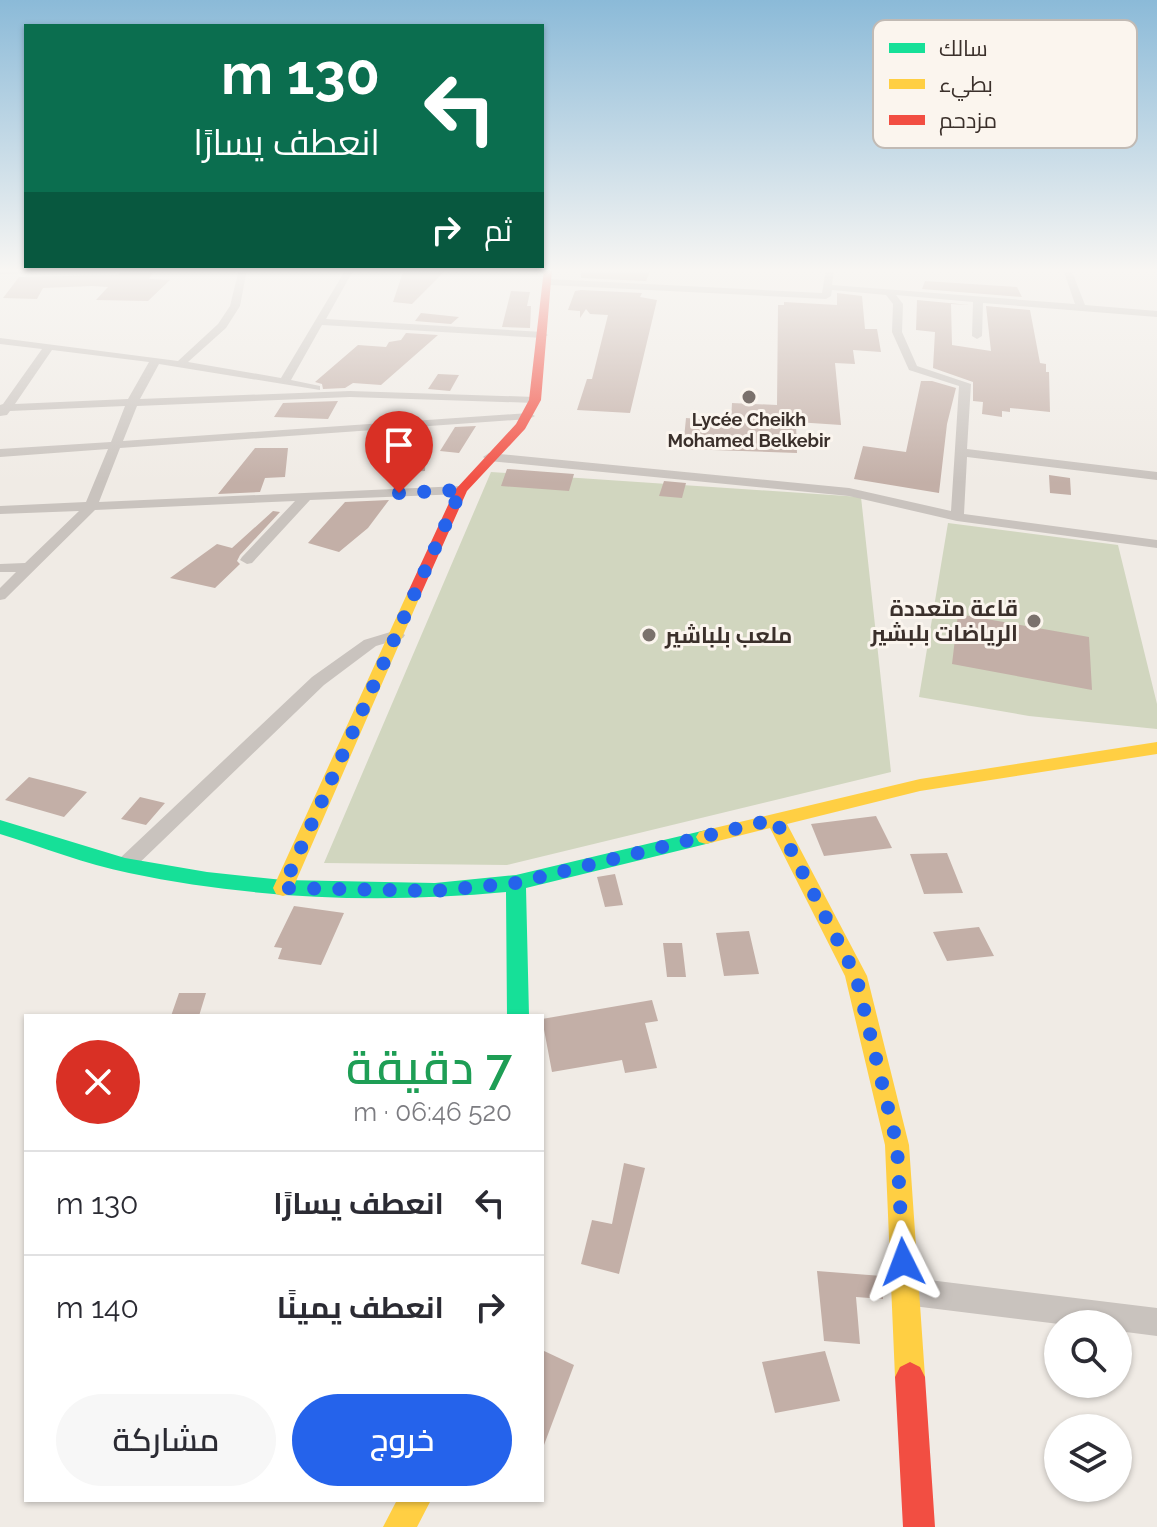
<!DOCTYPE html>
<html lang="ar">
<meta charset="utf-8">
<style>
body{margin:0;font-family:Raleway,Cairo,sans-serif;background:#f7f7f7;color:#2b2b33;direction:rtl;height:100vh;display:flex;flex-direction:column;font-size:30px;white-space:nowrap}
*{box-sizing:border-box;margin:0}
p{font-size:26px;color:#7c7c81}
.icon{flex:none;width:44px;height:44px;fill:none;stroke:currentColor;stroke-width:2;stroke-linecap:round;stroke-linejoin:round}
.map{position:relative;flex:1;overflow:hidden;direction:ltr}
.sheet{position:absolute;left:24px;top:1014px;width:520px;height:488px;display:flex;flex-direction:column;background:#fff;border-radius:0px;box-shadow:0 2px 6px #0004;direction:rtl}
.sheet>*{flex:none}
.top-card{position:absolute;left:24px;top:24px;width:520px;height:244px;border-radius:0px;box-shadow:0 2px 6px #0004;direction:rtl;background:#0b6e4f;color:#fff;overflow:hidden}
.tools{position:absolute;left:1044px;top:1310px;display:grid;gap:16px}
.tools a{display:grid;place-items:center;width:88px;height:88px;border-radius:50%;background:#fff;box-shadow:0 2px 6px #0004;font-size:40px}
.pin{position:absolute;display:grid;place-items:center;width:68px;height:68px;color:#fff;margin:-82px -34px;border-radius:50% 50% 50% 0;rotate:-45deg;box-shadow:0 0 8px #0007}
.pin .icon{rotate:45deg}
.me{position:absolute;width:88px;margin:-44px;rotate:357deg;stroke-linejoin:round;filter:drop-shadow(0 0 6px #0008)}
.turn{display:flex;align-items:center;gap:28px;height:168px;padding:0 32px;font-size:36px}
.turn .icon{width:104px;height:104px;stroke-width:2.5}
.turn b{display:block;font-size:56px;line-height:68px}
.then{display:flex;align-items:center;height:76px;padding:0 32px;background:#0003;gap:16px;font-size:30px}
.round{display:grid;place-items:center;flex:none;width:84px;height:84px;border-radius:42px;background:#f7f7f7}
.head{display:flex;align-items:center;justify-content:space-between;height:136px;padding:0 32px}
h1{font-size:48px;font-weight:600;line-height:60px;color:#1e9e55}
.button{display:flex;gap:16px;margin-top:auto;padding:16px 32px}
.button a{flex:1;height:92px;border-radius:48px;background:#2563eb;color:#fff;font-size:32px;font-weight:600;line-height:92px;text-align:center}
.button a+a{background:#f7f7f7;color:#2b2b33}
ul{padding:0;list-style:none}
li{display:flex;align-items:center;gap:24px;height:104px;padding:0 32px;border-top:2px solid #e1e1e2}
li div{flex:1}
li b{display:block;font-size:30px}
li em{font-style:normal}
.map>svg:first-child{display:block}
.green{fill:#d1d6bf}
.building{fill:#c3afa7}
.lines{fill:none;stroke-linecap:round;stroke-linejoin:round}
.street{fill:#c9c3be;fill-rule:evenodd}
.fast{fill:#16e098;fill-rule:evenodd}
.slow{fill:#ffcf43;fill-rule:evenodd}
.jam{fill:#f24e42;fill-rule:evenodd}
.route{stroke:#2563eb;stroke-width:14;stroke-dasharray:0 25.2}
.poi-dot{fill:#7a716c;stroke:#fbf5ee;stroke-width:3}
.labels{text-anchor:middle;stroke-width:6;stroke-linejoin:round;paint-order:stroke}
.far-poi-label{font-size:18px;font-weight:bold;fill:#3b302b;stroke:#fbf5ee}
.poi-label{font-size:22px;font-weight:bold;fill:#3b302b;stroke:#fbf5ee;text-anchor:end}
.key{fill:#fbf5ee;stroke:#c1bab4;stroke-width:2}
.key-label{font-size:22px;fill:#3b302b}
</style>
<div class="map">
<svg width="1157" height="1527" viewBox="0 0 1157 1527">
<rect width="100%" height="100%" fill="#f0ebe5"/>
<path class="green" d="M491,472L861,497L891,772L507,865L324,863Z
M948,523L1118,545L1157,704V729L1029,716L919,697Z"/>
<path class="building" d="M125,269H155L149,279L170,280L148,301L96,300L108,287L92,286L43,288L37,299L3,298L19,277L118,275Z
M404,269H447L412,304L393,302Z
M581,269H651L646,281L581,278Z
M925,281L1017,287L1022,297L922,289Z
M581,290L642,293L640,297L657,300L630,413L577,410L587,379H592L608,315L590,314L586,309L580,318V311L568,310L575,291Z
M511,291L530,292L527,306H531L530,328L502,327Z
M837,293L862,296L865,329H877L881,352L853,350L855,364L835,363L841,425L796,422L797,453L683,449L686,418L731,421L732,403L777,405L778,305H784V302L837,305Z
M917,300L970,305L951,304L952,345L991,351L986,306L1030,310L1040,363L1046,364V372H1049L1050,412L1010,408V412L1002,411V417L982,414L983,402L973,401V382L933,368L935,332L916,330Z
M421,313L459,317L451,324L415,321Z
M406,333L438,335L381,385L353,383L345,388L323,389L322,384L315,382L358,345L386,347L389,342L401,340Z
M438,374L459,375L450,391L428,389Z
M921,381H932L956,388L947,424L939,493L854,479L863,446L906,452Z
M338,401L328,419L274,417L283,403Z
M476,426L459,453L440,451L455,427Z
M255,448H288L285,477L265,478L260,492L218,494Z
M426,452L425,471L407,472V453Z
M507,469L574,474L569,491L501,486Z
M1049,475L1070,478L1071,495L1050,493Z
M664,481L686,483L682,498L659,496Z
M389,500L368,528L339,552L308,543L345,502Z
M273,511L280,512L240,555L237,561L240,564L215,588L170,578L217,544L232,548Z
M958,614L1089,637L1092,690L952,664Z
M29,777L69,787L87,792L64,817L5,800Z
M140,797L165,803L146,825L121,819Z
M876,816L892,848L824,856L811,824Z
M947,853L963,893L924,894L910,854Z
M615,874L623,905L605,907L597,877Z
M294,906L344,913L321,965L278,959L282,948L274,947Z
M979,927L994,956L947,961L933,932Z
M749,931L759,974L724,976L716,933Z
M663,943H682L686,977H667Z
M179,993H206L199,1016H171Z
M652,1000L658,1021L645,1023L657,1068L625,1073L622,1060L552,1072L542,1019Z
M624,1163L645,1168L619,1274L581,1264L592,1220L612,1224Z
M817,1271L882,1276L883,1299L856,1297L860,1344L824,1341Z
M542,1350L574,1365L544,1445H542Z
M825,1351L840,1401L775,1413L762,1362Z"/>
<g class="lines">
<path class="street" d="M0,269H122L118,272L0,274Z
M239,269H247L240,306L226,328L188,362L281,378L346,269H354L326,319L543,332L548,335L543,338L322,325L291,380L320,386V390L159,364L140,399L350,391L535,397L541,400L535,403L350,397L137,406L123,441L529,413L535,416L529,419L120,448L99,502L461,486L467,490L461,494L310,500L252,563L247,564L240,560L242,557L295,501L95,510L5,599L0,600V588L16,572H0V564L25,563L79,511L0,514V506L86,502L108,449L0,457V449L111,442L125,406L10,411L7,415L0,416V405L3,404L42,349L0,344V338L178,361L218,324L230,306ZM52,350L149,362L128,399L15,404Z
M826,269H834L832,285L1075,304L1063,269H1071L1085,305L1157,311V317L983,303L982,336L977,339L972,336L973,302L896,295L903,304L902,332L917,366L971,384L967,449L1157,472V480L967,457L964,514L1157,540V548L957,521L849,496L489,461L483,457L489,453L849,488L951,511L959,386L909,370L892,332L893,304L886,295L832,290L831,296L826,299L549,285L544,282L549,279L822,293Z
M397,630L405,635L403,638L376,646L324,685L132,870H118L115,865L118,860L312,677L364,640Z
M905,1277L1157,1308V1336L1118,1331V1324H1059L905,1305L895,1301L891,1291L895,1281Z"/>
<path class="fast" d="M0,820L125,858L207,872L283,880L435,883L516,875L706,830L713,832L716,837L713,842L706,844L526,888L529,1016H507L506,892C380,904 253,899 129,873C85,864 42,847 0,834Z"/>
<path class="slow" d="M414,590L421,594L293,888L290,894L283,896L276,894L273,888L407,594Z
M1157,742V754L920,791L787,824L867,976L909,1145L925,1377L920,1387L910,1392L900,1387L895,1377L885,1145L845,976L770,828L706,844L699,842L696,837L699,832L706,830L920,779Z
M397,1500H431L417,1527H383Z"/>
<path class="jam" d="M544,269H552L541,400L525,429L467,491L421,594L419,597H409L407,594L455,490L516,424L529,400Z
M910,1362L920,1367L925,1377L935,1527H903L895,1377L900,1367Z"/>
</g>
<linearGradient id="sky" x2="0" y2="1"><stop stop-color="#8bbad8"/><stop offset="0.56" stop-color="#f8f6f3"/><stop offset="1" stop-color="#f8f6f3" stop-opacity="0"/></linearGradient>
<rect width="1157" height="483" fill="url(#sky)"/>
<g class="lines">
<path class="route" d="M399,493L461,490L283,888L435,891L516,883L775,819L856,976L897,1145L903,1262"/>
</g>
<g class="poi-dot">
<circle cx="749" cy="397" r="8"/>
<circle cx="1034" cy="621" r="8"/>
<circle cx="649" cy="635" r="8"/>
</g>
<g class="labels">
<g class="far-poi-label">
<text x="749" y="426">Lycée Cheikh<tspan x="749" dy="21">Mohamed Belkebir</tspan></text>
</g>
<g class="poi-label">
<text x="1018" y="616">قاعة متعددة<tspan x="1018" dy="25">الرياضات بلبشير</tspan></text>
<text x="665" y="643" text-anchor="start">ملعب بلباشير</text>
</g>
</g>
<rect x="873" y="20" width="264" height="128" rx="12" class="key"/>
<rect x="889" y="43" width="36" height="10" fill="#16e098"/>
<rect x="889" y="79" width="36" height="10" fill="#ffcf43"/>
<rect x="889" y="115" width="36" height="10" fill="#f24e42"/>
<g class="key-label">
<text x="939" y="56">سالك</text>
<text x="939" y="92">بطيء</text>
<text x="939" y="128">مزدحم</text>
</g>
</svg>
<div class="tools">
<a><svg class="icon" aria-label="search" viewBox="0 0 24 24"><circle cx="10" cy="10" r="6"/><path d="M15 15l6 6"/></svg></a>
<a><svg class="icon" aria-label="layers" viewBox="0 0 24 24"><path d="M12 4l9 5-9 5-9-5zM3 14l9 5 9-5"/></svg></a>
</div>
<div class="pin" style="left:399px;top:493px;background:#d93025"><svg class="icon" aria-label="arrive" viewBox="0 0 24 24"><path d="M6 21V4h12l-3 4 3 4H6"/></svg></div>
<svg class="me" style="left:903px;top:1262px" viewBox="-20 -20 40 40"><path d="M0-17L14 15 0 8-14 15z" fill="#2563eb" stroke="#fff" stroke-width="4"/></svg>
<div class="top-card">
<div class="turn"><svg class="icon" aria-label="left" viewBox="0 0 24 24"><path d="M17 20v-9H6M10 6l-5 5 5 5"/></svg><div><b>130 m</b>انعطف يسارًا</div></div>
<div class="then">ثم<svg class="icon" aria-label="right" viewBox="0 0 24 24"><path d="M7 20v-9h11M14 6l5 5-5 5"/></svg></div>
</div>
<section class="sheet">
<div class="head"><div><h1>7 دقيقة</h1><p>520 m · 06:46</p></div><a class="round" style="background:#d93025;color:#fff"><svg class="icon" aria-label="close" viewBox="0 0 24 24"><path d="M6 6l12 12M18 6L6 18"/></svg></a></div>
<ul>
<li><svg class="icon" aria-label="left" viewBox="0 0 24 24"><path d="M17 20v-9H6M10 6l-5 5 5 5"/></svg><div><b>انعطف يسارًا</b></div><em>130 m</em></li>
<li><svg class="icon" aria-label="right" viewBox="0 0 24 24"><path d="M7 20v-9h11M14 6l5 5-5 5"/></svg><div><b>انعطف يمينًا</b></div><em>140 m</em></li>
</ul>
<div class="button"><a>خروج</a><a>مشاركة</a></div>
</section>
</div>
